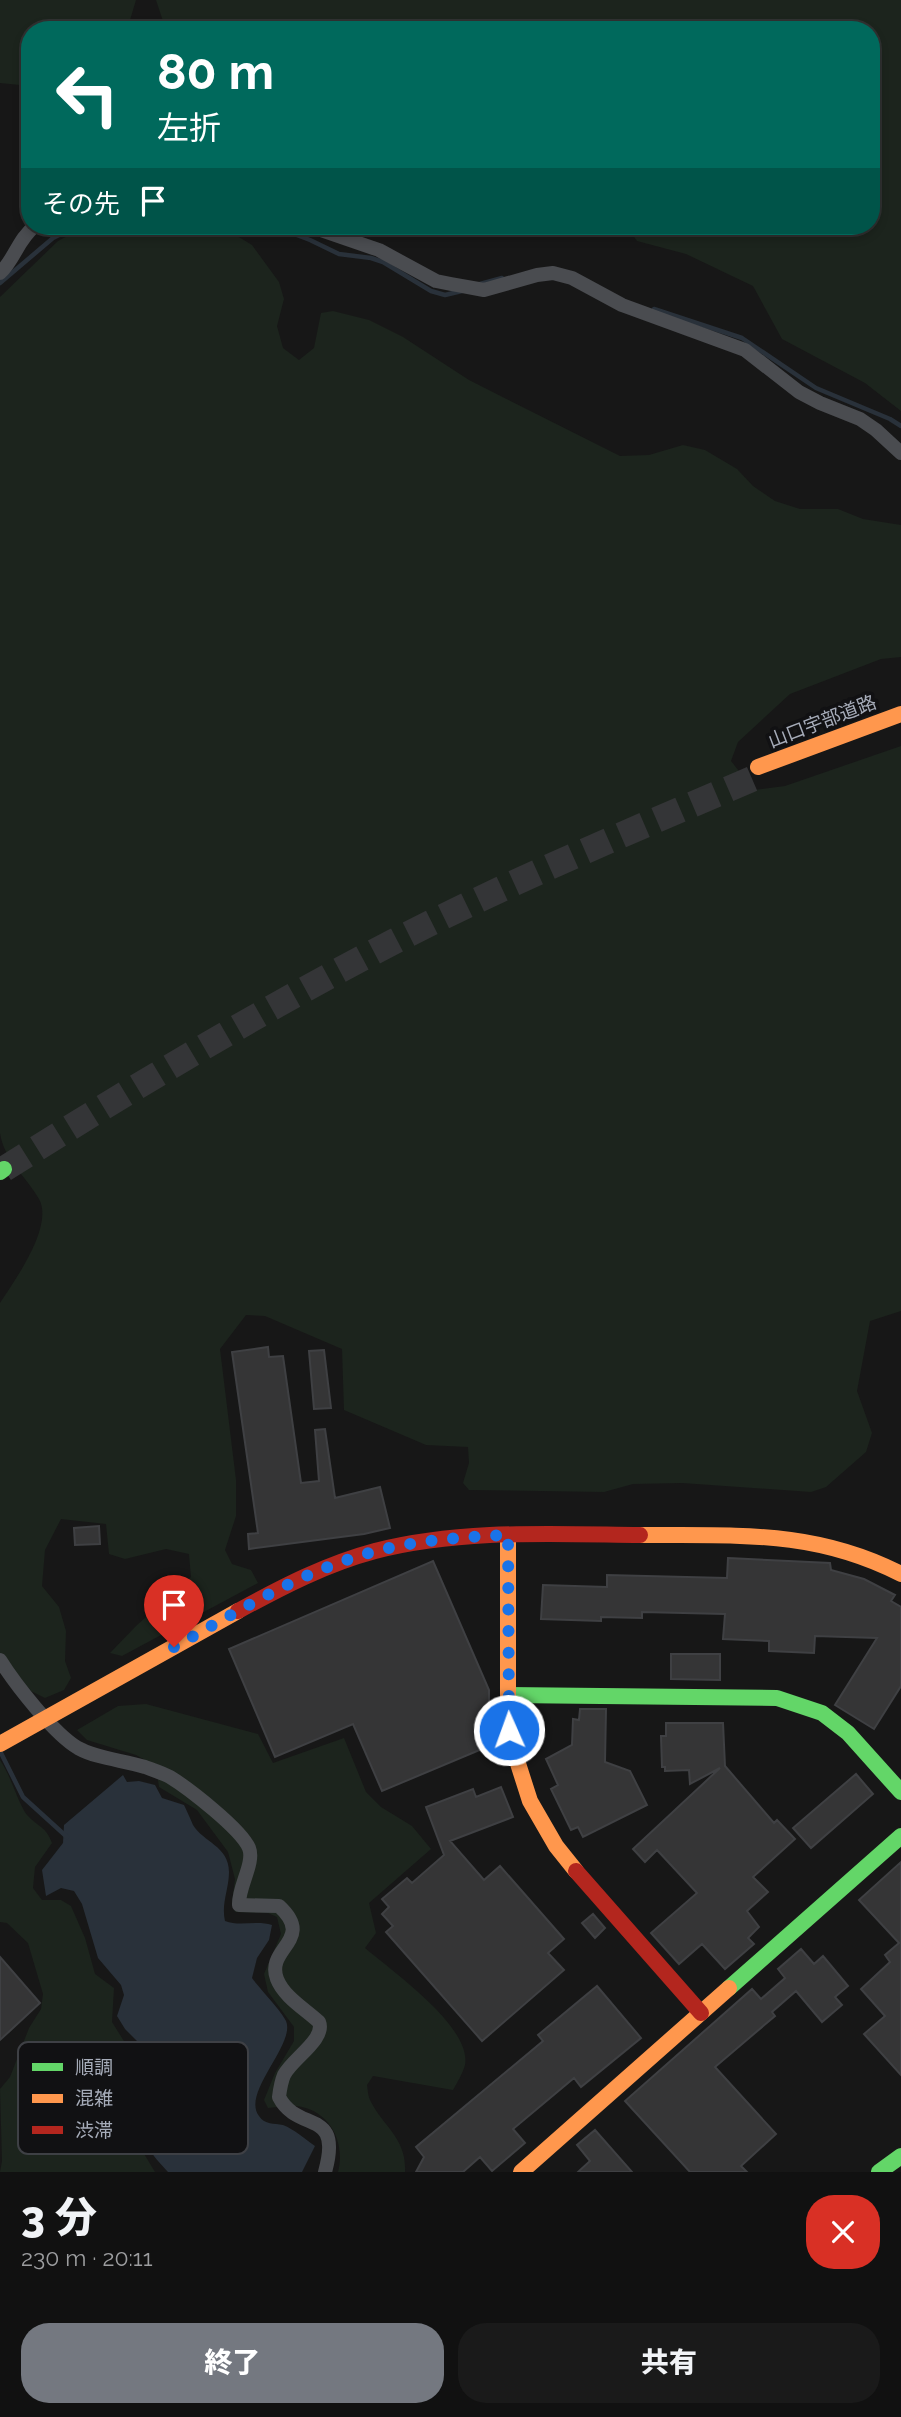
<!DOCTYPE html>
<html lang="ja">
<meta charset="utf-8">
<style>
body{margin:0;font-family:Raleway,"Noto Sans JP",sans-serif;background:#1a1a1a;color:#f1f3f6;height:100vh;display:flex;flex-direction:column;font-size:26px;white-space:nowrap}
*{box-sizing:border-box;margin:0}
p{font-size:23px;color:#9c9d9f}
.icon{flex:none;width:38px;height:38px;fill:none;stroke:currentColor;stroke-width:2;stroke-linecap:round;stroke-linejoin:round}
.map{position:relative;height:2172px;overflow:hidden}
.details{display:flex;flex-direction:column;background:#111;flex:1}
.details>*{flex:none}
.top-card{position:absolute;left:21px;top:21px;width:859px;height:214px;border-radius:28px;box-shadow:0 4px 10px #0003,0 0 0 2px #303131;background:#00695c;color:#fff;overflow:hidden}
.pin{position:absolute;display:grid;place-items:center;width:60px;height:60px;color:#fff;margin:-72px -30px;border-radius:50% 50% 50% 0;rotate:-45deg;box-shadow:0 0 7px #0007}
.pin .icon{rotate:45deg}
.me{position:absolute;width:77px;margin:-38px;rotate:358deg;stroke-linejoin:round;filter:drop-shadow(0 0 5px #0008)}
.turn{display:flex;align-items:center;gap:24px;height:147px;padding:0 21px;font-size:32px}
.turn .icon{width:91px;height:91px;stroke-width:2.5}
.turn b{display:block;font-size:49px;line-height:60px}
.then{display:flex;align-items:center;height:66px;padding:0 21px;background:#0003;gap:14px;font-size:26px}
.round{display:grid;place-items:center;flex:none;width:74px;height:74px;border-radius:28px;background:#1a1a1a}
.headline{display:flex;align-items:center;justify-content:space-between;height:119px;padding:0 21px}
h1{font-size:42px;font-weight:800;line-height:52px}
.action{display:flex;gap:14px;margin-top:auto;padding:14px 21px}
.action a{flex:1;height:80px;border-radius:28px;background:#747880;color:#fff;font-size:28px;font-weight:800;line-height:80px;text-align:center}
.action a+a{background:#1a1a1a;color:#f1f3f6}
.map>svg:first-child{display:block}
.green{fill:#1c241d}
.water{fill:#29313a}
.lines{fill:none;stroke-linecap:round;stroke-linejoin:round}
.stream{stroke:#29313a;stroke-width:4.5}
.building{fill:#353536;stroke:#3f4043;stroke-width:2}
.highway-tunnel{stroke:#343537;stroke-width:26;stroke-dasharray:26 13;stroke-linecap:butt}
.street{stroke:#4a4c50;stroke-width:14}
.fast{stroke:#63d668;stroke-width:16}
.slow{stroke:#ff974d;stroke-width:16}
.jam{stroke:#b3261e;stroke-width:16}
.route{stroke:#1a73e8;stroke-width:12;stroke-dasharray:0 21.6}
.labels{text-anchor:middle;stroke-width:7;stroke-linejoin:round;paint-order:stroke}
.street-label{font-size:19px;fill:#a6acb9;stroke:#111113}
.key{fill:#111113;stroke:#3e4045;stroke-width:2}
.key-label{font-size:19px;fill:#a6acb9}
</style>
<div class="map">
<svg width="901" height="2172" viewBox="0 0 901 2172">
<rect width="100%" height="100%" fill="#171717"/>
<path class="green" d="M0,0H136L127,30H30V86L0,83Z
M156,0H901V411L865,383L782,339L753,286L686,254L637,241L626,226H872V30H166Z
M198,226L224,228L252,245L279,282L284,299L277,326L283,348L299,360L314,348L321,313L333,311L369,320L403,337L469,380L620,456L649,455L683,445L705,450L737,469L753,486L775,501L800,509H838L863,519L901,525V657L881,659L790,694L738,742L731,761L754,790L785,786L901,746V1311L870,1321L857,1391L872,1433L866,1452L826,1487L811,1492L682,1483L633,1484L604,1492L469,1490L463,1483L469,1463L468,1447L426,1445L344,1410L342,1349L265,1316L246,1315L220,1349L236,1480V1516L225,1550L232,1564L251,1570L258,1583L122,1656L110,1653L136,1626L191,1577L189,1554L166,1549L125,1559L109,1554L106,1524L61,1519L45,1550L42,1586L59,1607L66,1631L65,1661L71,1678L64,1690L45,1698L31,1691L0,1653V1303C15,1280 54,1226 39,1199C26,1176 4,1160 0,1133V297L58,241L73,233L105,227Z
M146,1704L258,1734L273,1763L344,1738L366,1792L381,1807L412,1826L431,1849L369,1903L376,1933L365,1948C392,1971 472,2027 465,2065C463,2073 457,2083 453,2090L373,2076L367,2085C368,2091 368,2097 371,2102C384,2127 407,2139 405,2172H338C346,2142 329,2109 296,2106C287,2106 277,2107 268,2108L264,2100L275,2073L294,2041V2027L268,1992L264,1974L281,1934L277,1917L268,1913L235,1912L232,1902L235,1879L228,1852L197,1810L159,1787L156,1766L136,1755L87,1740L77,1730L118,1706Z
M0,1760C11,1776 18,1803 27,1815C38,1827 46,1826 52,1843L35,1867L33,1888L42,1900H61L71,1906L85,1938L95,1974L114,1988L112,2022L127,2046V2066L140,2147L155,2172H0L2,2161L0,2089L10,2077L29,2028L41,2009L43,1994L28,1943L7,1923L0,1922Z"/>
<path class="water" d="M123,1775L127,1782L139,1781L155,1785L162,1798L184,1805C187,1811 190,1818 193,1825C203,1842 229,1846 229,1872C229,1889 221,1904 225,1921C240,1927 256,1920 272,1925L269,1940L257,1958L252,1978C260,1989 281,2010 286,2021C296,2044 241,2093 259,2116C265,2125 274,2123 283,2125C294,2129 306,2140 315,2146L302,2172H168C161,2164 151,2155 148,2145C136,2115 137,2076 140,2044L125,2029L117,2016L124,1995L121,1985L98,1958L82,1904L74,1891L61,1888L46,1896L42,1870L63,1843L64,1825Z"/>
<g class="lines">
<path class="stream" d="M273,226L310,240L339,254L371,258L383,262L431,291L445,295L466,290
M0,283L53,238L77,226
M480,284L502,278
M654,309L742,338L816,388L890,419L901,426
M0,1751L23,1797L67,1837"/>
</g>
<path class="building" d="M268,1347L269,1357L283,1356L301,1483L319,1481L315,1430L325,1429L335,1498L380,1487L390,1528L364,1534L249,1549L248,1534L258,1533L232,1352Z
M324,1350L331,1408L314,1409L309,1351Z
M99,1526L100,1544L75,1545L74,1528Z
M728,1558L830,1563L831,1570L864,1579L895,1595L891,1601L901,1607V1686L874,1729L835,1705L877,1638L815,1636L814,1653L769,1651V1641L723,1639L725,1614L642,1612V1618L601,1617V1621L541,1619L543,1585L607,1587V1575L727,1578Z
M433,1561L489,1690V1746L382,1791L353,1724L275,1757L229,1649Z
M671,1654H720V1680L671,1679Z
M580,1709H606L605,1762L630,1771L647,1805L583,1837L578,1827L571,1830L551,1789L558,1785L546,1759L572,1745L573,1719L579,1720Z
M666,1723H723L725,1766L774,1823L777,1820L795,1839L753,1877L768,1892L747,1911L759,1927L748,1938L754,1944L725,1969L702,1944L679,1964L651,1933L697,1893L657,1850L645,1862L633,1849L720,1768L690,1784L689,1770L665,1771V1767H662L661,1736H666Z
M856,1774L873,1794L811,1848L793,1828Z
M501,1787L513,1817L450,1841L484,1880L500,1866L564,1939L548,1953L564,1970L482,2041L386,1932L393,1926L382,1914L389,1907L382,1899L407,1878L412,1883L444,1855L426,1807L473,1789L476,1797Z
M901,1862V2075L864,2034L885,2016L861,1989L890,1962L885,1955L899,1943L859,1900Z
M593,1914L605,1928L595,1938L582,1923Z
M801,1949L814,1964L823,1956L848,1986L835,1997L842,2005L822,2022L796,1991L772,2012L775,2016L715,2067L776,2134L741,2166L747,2172H690L625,2101L752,1989L761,1999L785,1978L778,1969Z
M0,1957L40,2003L0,2040Z
M597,1986L641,2038L581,2087L574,2078L513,2129L525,2143L492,2171L480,2157L463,2172H416L424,2157L416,2147L543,2041L538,2035Z
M595,2130L632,2172H578L590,2161L577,2145Z"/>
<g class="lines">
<path class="highway-tunnel" d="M4,1169C131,1089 260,1011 393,942C513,880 638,828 761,775"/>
<path class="street" d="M309,226L379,250L436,281L451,284L484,290L537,275L553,273L572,278L622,305L745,350L799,392L820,403L860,419L876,430L901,453
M0,273C15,259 18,239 35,226
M0,1660C15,1684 54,1734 78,1748C98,1759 123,1760 145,1767C153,1770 162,1773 170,1777C188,1788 241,1829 249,1848C255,1863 238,1887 239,1905L279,1906C316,1940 265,1948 277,1979C284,1997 305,2009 319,2022C326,2039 292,2059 284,2075C281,2082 280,2089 279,2097C298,2134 343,2107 325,2172"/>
<path class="fast" d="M0,1172L4,1169
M508,1695L777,1698L822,1713L848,1733L901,1792
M729,1988L901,1836
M879,2172L901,2156"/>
<path class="slow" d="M758,767L901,714
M508,1535V1716L513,1748L530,1801L556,1846L576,1871
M640,1535C736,1536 813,1529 901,1574
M0,1744L238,1611
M521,2172L729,1988"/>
<path class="jam" d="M238,1611C282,1587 326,1564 375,1551C461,1529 552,1534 640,1535
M576,1871L701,2013"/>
</g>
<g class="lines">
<path class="route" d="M174,1647C239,1611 303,1570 376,1551C419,1540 464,1537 508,1535L509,1730"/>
</g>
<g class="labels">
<g class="street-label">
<text transform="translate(822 721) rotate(-21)" y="7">山口宇部道路</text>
</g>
</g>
<rect x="18" y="2042" width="230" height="112" rx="10" class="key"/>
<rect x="32" y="2063" width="31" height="8" fill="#63d668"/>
<rect x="32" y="2094" width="31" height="9" fill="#ff974d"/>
<rect x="32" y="2126" width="31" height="8" fill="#b3261e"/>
<g class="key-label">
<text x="75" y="2074">順調</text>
<text x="75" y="2105">混雑</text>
<text x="75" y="2137">渋滞</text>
</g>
</svg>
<div class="pin" style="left:174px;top:1647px;background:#d93025"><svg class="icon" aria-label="arrive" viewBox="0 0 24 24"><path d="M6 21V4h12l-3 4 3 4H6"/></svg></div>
<svg class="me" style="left:509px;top:1730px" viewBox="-20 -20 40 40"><circle r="17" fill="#1a73e8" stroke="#fff" stroke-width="3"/><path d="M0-11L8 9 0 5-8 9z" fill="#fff"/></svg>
<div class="top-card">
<div class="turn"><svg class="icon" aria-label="left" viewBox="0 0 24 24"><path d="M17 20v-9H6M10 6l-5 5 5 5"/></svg><div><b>80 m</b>左折</div></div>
<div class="then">その先<svg class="icon" aria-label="arrive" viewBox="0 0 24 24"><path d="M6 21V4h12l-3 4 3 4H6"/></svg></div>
</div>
</div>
<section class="details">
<div class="headline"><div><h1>3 分</h1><p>230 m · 20:11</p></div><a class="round" style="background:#d93025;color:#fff"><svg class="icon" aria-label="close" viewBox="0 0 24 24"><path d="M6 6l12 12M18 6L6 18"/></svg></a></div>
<div class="action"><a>終了</a><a>共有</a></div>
</section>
